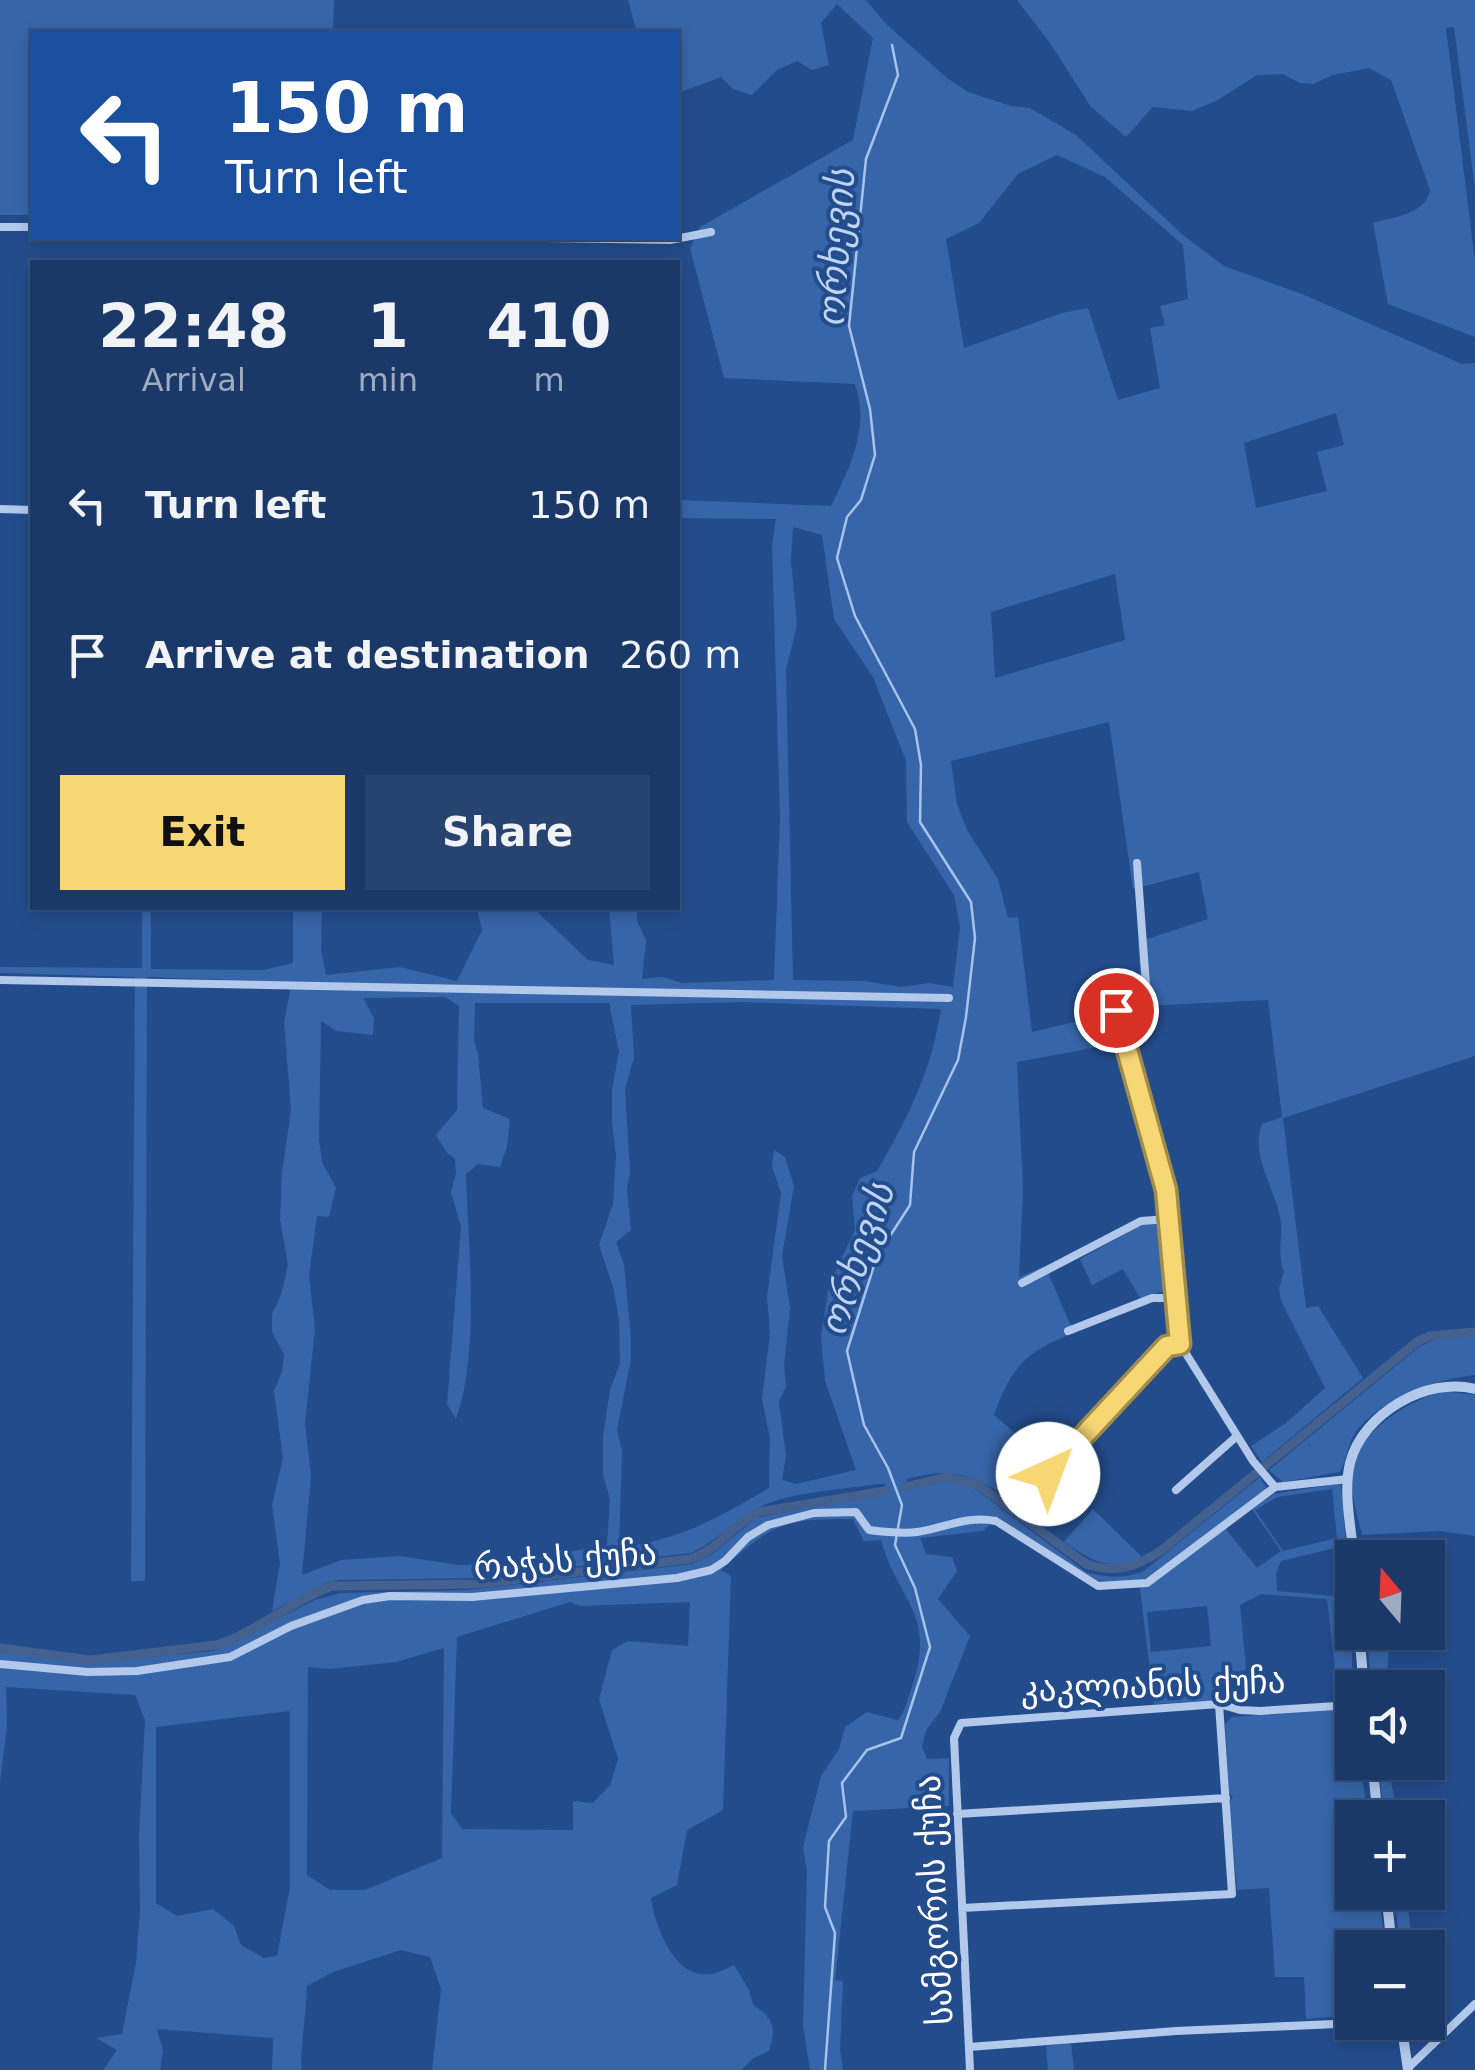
<!DOCTYPE html>
<meta charset="utf-8">
<style>
body{margin:0;font-family:"DejaVu Sans","Noto Sans Georgian",sans-serif;background:#274471;color:#f1f3f6;height:100vh;display:flex;flex-direction:column;font-size:38px;white-space:nowrap}
*{box-sizing:border-box;margin:0}
p{font-size:32px;color:#9facc0}
.icon{flex:none;width:55px;height:55px;fill:none;stroke:currentColor;stroke-width:2;stroke-linecap:round;stroke-linejoin:round}
.map{position:relative;flex:1;overflow:hidden}
.panel{position:absolute;left:30px;top:260px;width:650px;height:650px;display:flex;flex-direction:column;background:#1a3969;border-radius:0px;box-shadow:0 5px 15px #0003,0 0 0 2px #38537d}
.panel>*{flex:none}
.guide{position:absolute;left:30px;top:30px;width:650px;height:210px;border-radius:0px;box-shadow:0 5px 15px #0003,0 0 0 2px #38537d;background:#1a4fa0;color:#fff;overflow:hidden}
.needle{width:65px;rotate:341deg}
.fabs{position:absolute;left:1335px;top:1540px;display:grid;gap:20px}
.fabs a{display:grid;place-items:center;width:110px;height:110px;border-radius:0px;background:#1a3969;box-shadow:0 5px 15px #0003,0 0 0 2px #38537d;font-size:50px}
.pin{position:absolute;display:grid;place-items:center;width:85px;height:85px;color:#fff;margin:-42px;border:5px solid #fff;border-radius:50%;box-shadow:0 2px 10px #0007}
.me{position:absolute;width:110px;margin:-55px;rotate:43deg;stroke-linejoin:round;filter:drop-shadow(0 0 8px #0008)}
.turn{display:flex;align-items:center;gap:35px;height:210px;padding:0 30px;font-size:45px}
.turn .icon{width:130px;height:130px;stroke-width:2.5}
.turn b{display:block;font-size:70px;line-height:85px}
.eta{display:flex;justify-content:space-evenly;align-items:center;height:170px;text-align:center}
.eta b{font-size:60px;font-weight:700;line-height:70px}
.action{display:flex;gap:20px;margin-top:auto;padding:20px 30px}
.action a{flex:1;height:115px;border-radius:0px;background:#f6d774;color:#111;font-size:40px;font-weight:700;line-height:115px;text-align:center}
.action a+a{background:#274471;color:#f1f3f6}
ul{padding:0;list-style:none}
li{display:flex;align-items:center;gap:30px;height:150px;padding:0 30px}
li div{flex:1}
li b{display:block;font-size:38px}
li em{font-style:normal}
.map>svg:first-child{display:block}
.green{fill:#3765a9;fill-rule:evenodd}
.lines{fill:none;stroke-linecap:round;stroke-linejoin:round}
.stream{stroke:#a6c3ec;stroke-width:2.5}
.canal{stroke:#44608f;stroke-width:9}
.minor{stroke:#b2c9eb;stroke-width:8}
.tertiary{stroke:#b2c9eb;stroke-width:10}
.route-casing{stroke:#a08c4b;stroke-width:25}
.route{stroke:#f6d774;stroke-width:18}
.labels{text-anchor:middle;stroke-width:8;stroke-linejoin:round;paint-order:stroke}
.street-label{font-size:35px;fill:#fff;stroke:#234c8c}
.water-label{font-size:38px;font-style:italic;fill:#bed3f2;stroke:#234c8c}
</style>
<div class="map">
<svg width="1475" height="2070" viewBox="0 0 1475 2070">
<rect width="100%" height="100%" fill="#234c8c"/>
<path class="green" d="M0,0H334L333,32H32V215H0Z
M628,0H866L886,24L947,78L968,92L1011,106L1030,108L1076,135L1183,235L1224,266L1302,294L1462,364L1475,363V1056L1283,1118L1306,1308L1318,1306L1363,1378L1262,1462L1251,1446L1286,1423L1325,1388L1281,1301L1279,1288L1284,1272C1276,1252 1284,1236 1280,1217C1274,1186 1250,1155 1262,1124L1282,1117L1268,1000L1143,1006L1138,942L1208,919L1199,872L1133,889L1109,722L951,761L957,804L967,830L998,879L1008,918L1018,917L1032,1032L1109,1014L1115,1044L1017,1062L1023,1189L1019,1277L1045,1266L1074,1333C1026,1351 1011,1367 994,1415L1050,1463L1010,1499C972,1474 952,1467 907,1479L905,1489L953,1480L970,1485L1086,1572C1108,1578 1124,1579 1144,1571L1260,1477L1267,1489L1145,1579C1129,1583 1112,1587 1097,1581L998,1517L983,1531L920,1538L926,1554L952,1557L957,1571L938,1599L970,1636L940,1712L926,1730L922,1747L927,1759L949,1758V1806L853,1811L835,1980L843,1981L840,2049L843,2070H810L803,2026L807,1872L803,1847L821,1776L839,1749L845,1727L867,1712L898,1720C906,1709 909,1696 913,1683C936,1614 897,1599 881,1540L864,1541L853,1519C781,1519 774,1523 721,1570L731,1576L723,1810L687,1830L677,1885L651,1898C655,1925 674,1980 711,1974C719,1973 727,1968 734,1965L749,1990L753,2005C773,2018 777,2027 769,2051L754,2058L741,2070H432L441,1989L430,1957L401,1950L333,1972L307,1986C307,2004 299,2060 302,2070H272L273,2038L157,2029L163,2050L160,2070H103L117,2050L96,2038L122,2034L136,1963L140,1910L139,1835L145,1720L135,1695L6,1687L7,1725L0,1782V1652L87,1663L214,1651L315,1600L341,1593L467,1590L692,1564L712,1554L756,1518L887,1492L885,1484H877C846,1489 797,1492 769,1503C740,1514 719,1540 691,1553L477,1578L339,1580L326,1583L272,1611L280,1563L272,1505L283,1458L274,1391L282,1372L284,1355L272,1332V1314L281,1295L288,1265L280,1219L282,1173L291,1110L284,1022L292,982L147,977L145,1581H131L135,977L0,973V967L142,968V908H151V969L263,970L293,963V908H322L321,950L326,975L400,967L457,981L482,930L477,908H533L588,960L614,965L609,908H637V921L646,940L642,979L663,977L682,983L774,980L780,818L772,545L776,519L678,518V500L831,506C850,467 870,428 855,384L724,378L690,248L700,227L853,140L873,38L837,4L821,23L829,65L812,70L797,61L777,70L752,95L733,89L721,77L678,93V32H637ZM1057,155L1105,177L1183,245L1188,299L1160,306L1165,325L1150,328L1160,388L1118,400L1088,308L1062,313L964,348L946,239L979,223L1018,174ZM1336,413L1344,445L1317,452L1327,491L1256,508L1244,443ZM793,527L822,535L834,619L873,677L906,761L907,822L954,895L960,927L953,987L929,983L901,987L864,981L793,980L786,670L797,625L791,560ZM1115,574L1125,640L995,678L991,612ZM445,997L459,1006L457,1110L436,1135L446,1152L455,1159L456,1173L451,1192L461,1227L447,1404L456,1419C480,1353 468,1245 466,1174L478,1164L500,1167L507,1147L510,1119L483,1108L478,1054L474,1040L475,1003H609L619,1051L612,1090V1122L616,1156L613,1204L599,1245L613,1287L619,1320L620,1363L610,1390L603,1436V1475L610,1499L607,1545L503,1564L458,1565L400,1556L341,1560L302,1575L311,1476L305,1423L315,1329L309,1275L317,1216L329,1217L336,1188L322,1162L319,1140L321,1021L336,1031L373,1035L374,1018L363,998ZM741,1002L941,1009C932,1069 908,1118 877,1171L860,1178L852,1196L855,1230L829,1285L821,1336L825,1381L856,1470L796,1484L782,1480L786,1456L779,1402L786,1386L784,1366L790,1308L782,1256L794,1186L785,1157L774,1150L772,1167L781,1193L767,1297L770,1333L762,1399L770,1438L769,1488C714,1520 684,1538 619,1548L622,1450L617,1430L631,1359V1338L624,1265L616,1242L631,1230L627,1189L630,1172L625,1089L634,1058L631,1005ZM570,1602L580,1606L690,1602L688,1646L628,1641L612,1650L599,1699L618,1759L610,1785L593,1803L573,1801V1830L462,1829L451,1813L457,1637ZM444,1648L442,1858L365,1890H330L307,1875L308,1667L329,1669L396,1662ZM290,1711V1887L277,1956L264,1958L241,1945L234,1926L213,1909L177,1916L156,1903V1727Z
M1017,0H1475V189L1454,27L1446,28L1475,261V337L1388,304L1373,223C1396,216 1425,215 1430,190L1391,80L1369,68L1333,75L1313,84L1300,83L1283,74L1257,75L1218,100L1192,111L1153,107L1126,137L1091,107L1050,43Z
M1157,1223C1175,1235 1170,1269 1171,1289L1140,1298L1123,1269L1092,1285L1080,1259L1143,1224Z
M1475,1336V1375C1434,1380 1378,1398 1354,1435C1347,1446 1346,1461 1340,1472L1283,1482L1269,1470L1419,1347L1438,1338Z
M1442,1391L1475,1395V1536L1440,1531L1362,1535C1358,1518 1352,1498 1351,1480C1351,1435 1405,1403 1442,1391Z
M1341,1483L1352,1624V1701L1344,1703L1338,1695L1327,1599L1261,1594L1240,1605L1246,1668L1235,1682H1218L1219,1700L1154,1704L1140,1588L1150,1585L1225,1528L1257,1568L1281,1551L1252,1509L1274,1494ZM1332,1489L1337,1538L1283,1551L1255,1510L1277,1497ZM1339,1547L1344,1597L1277,1591L1276,1573L1281,1561ZM1207,1606L1211,1646L1151,1652L1147,1612Z
M1093,1509L1143,1558C1111,1573 1091,1560 1064,1542Z
M1367,1633L1389,1635L1387,1687H1371Z
M1352,1709V1762L1360,1763L1368,1817L1352,1818V1892L1378,1893L1386,1947L1352,1948V2015L1306,2019L1304,1977H1275L1269,1888L1237,1890L1229,1803L1233,1797L1229,1793L1225,1724L1232,1717Z
M1378,1763H1388L1397,1817H1384Z
M1394,1893H1406L1413,1947H1400Z
M1071,2043L1074,2070H1048L1046,2046Z"/>
<g class="lines">
<path class="stream" d="M825,2070L835,1933L825,1907L829,1841L846,1817L842,1783L867,1750L901,1738L930,1647L915,1588L895,1545L902,1505L888,1468L864,1425L847,1351L877,1256L910,1205L914,1152L958,1060L966,1017L975,938L971,902L920,822L921,765L915,729L855,616L837,558L847,517L861,500L875,455L870,409L849,326L866,159L898,75L892,45"/>
<path class="canal" d="M905,1487L946,1477L977,1484L1086,1564C1116,1574 1136,1567 1162,1550L1418,1341L1430,1336L1475,1332
M0,1648L90,1660L216,1645C257,1632 291,1601 332,1586L476,1584L690,1559C718,1550 733,1524 759,1512L885,1491"/>
<path class="minor" d="M0,227H32
M547,238L670,240L711,232
M0,509L32,510
M0,980C317,985 633,995 949,998
M1116,1010L1166,1190L1180,1344L1253,1461L1275,1487
M1125,1052L1146,1029L1148,1012L1137,863
M1022,1283L1141,1221L1169,1219
M1068,1331L1152,1298H1176
M1048,1474L1167,1346L1180,1344
M1176,1490L1237,1436
M0,1664L88,1672L137,1671L230,1657L291,1626L363,1600L390,1596L472,1597L677,1578L711,1570L725,1561L748,1537L768,1525L814,1513L856,1512L869,1530C885,1532 901,1534 917,1532C945,1528 967,1515 996,1521L1098,1586L1147,1583L1275,1487L1348,1479
M957,1814L1226,1798
M962,1908L1232,1894L1219,1704
M969,2047L1176,2031L1381,2022
M1408,2068L1475,2004
M970,2070L954,1738L961,1723L1219,1704L1240,1710L1260,1711L1352,1705"/>
<path class="tertiary" d="M1354,1558C1351,1527 1343,1492 1350,1463C1362,1414 1427,1376 1475,1389
M1359,1632L1364,1688
M1372,1762L1378,1818
M1386,1892L1392,1948
M1401,2022L1408,2070"/>
</g>
<g class="lines">
<g class="route-casing">
<path id="route" d="M1048,1474L1167,1346L1180,1344L1166,1190L1116,1010"/>
</g>
<use href="#route" class="route"/>
</g>
<g class="labels">
<g class="street-label">
<text transform="translate(565 1560) rotate(-5)" y="12">რაჭას ქუჩა</text>
<text transform="translate(1153 1685) rotate(-2)" y="12">კაკლიანის ქუჩა</text>
<text transform="translate(934 1900) rotate(-93)" y="12">სამგორის ქუჩა</text>
</g>
<g class="water-label">
<text transform="translate(836 248) rotate(-86)" y="13">ორხევის</text>
<text transform="translate(857 1259) rotate(-71)" y="13">ორხევის</text>
</g>
</g>
</svg>
<div class="fabs">
<a><svg class="needle" viewBox="-14 -14 28 28"><path d="M0-13l5 13h-10z" fill="#e53935"/><path d="M0 13l5-13h-10z" fill="#9facc0"/></svg></a>
<a><svg class="icon" aria-label="sound" viewBox="0 0 24 24"><path d="M4 9h4l5-4v14l-5-4H4zM17 9q2 3 0 6"/></svg></a>
<a>+</a>
<a>−</a>
</div>
<div class="pin" style="left:1116px;top:1010px;background:#d93025"><svg class="icon" aria-label="arrive" viewBox="0 0 24 24"><path d="M6 21V4h12l-3 4 3 4H6"/></svg></div>
<svg class="me" style="left:1048px;top:1474px" viewBox="-20 -20 40 40"><circle r="19" fill="#fff"/><path d="M0-13L10 11 0 6-10 11z" fill="#f6d774"/></svg>
<div class="guide">
<div class="turn"><svg class="icon" aria-label="left" viewBox="0 0 24 24"><path d="M17 20v-9H6M10 6l-5 5 5 5"/></svg><div><b>150 m</b>Turn left</div></div>
</div>
<section class="panel">
<div class="eta">
<div><b>22:48</b><p>Arrival</p></div>
<div><b>1</b><p>min</p></div>
<div><b>410</b><p>m</p></div>
</div>
<ul>
<li><svg class="icon" aria-label="left" viewBox="0 0 24 24"><path d="M17 20v-9H6M10 6l-5 5 5 5"/></svg><div><b>Turn left</b></div><em>150 m</em></li>
<li><svg class="icon" aria-label="arrive" viewBox="0 0 24 24"><path d="M6 21V4h12l-3 4 3 4H6"/></svg><div><b>Arrive at destination</b></div><em>260 m</em></li>
</ul>
<div class="action"><a>Exit</a><a>Share</a></div>
</section>
</div>
